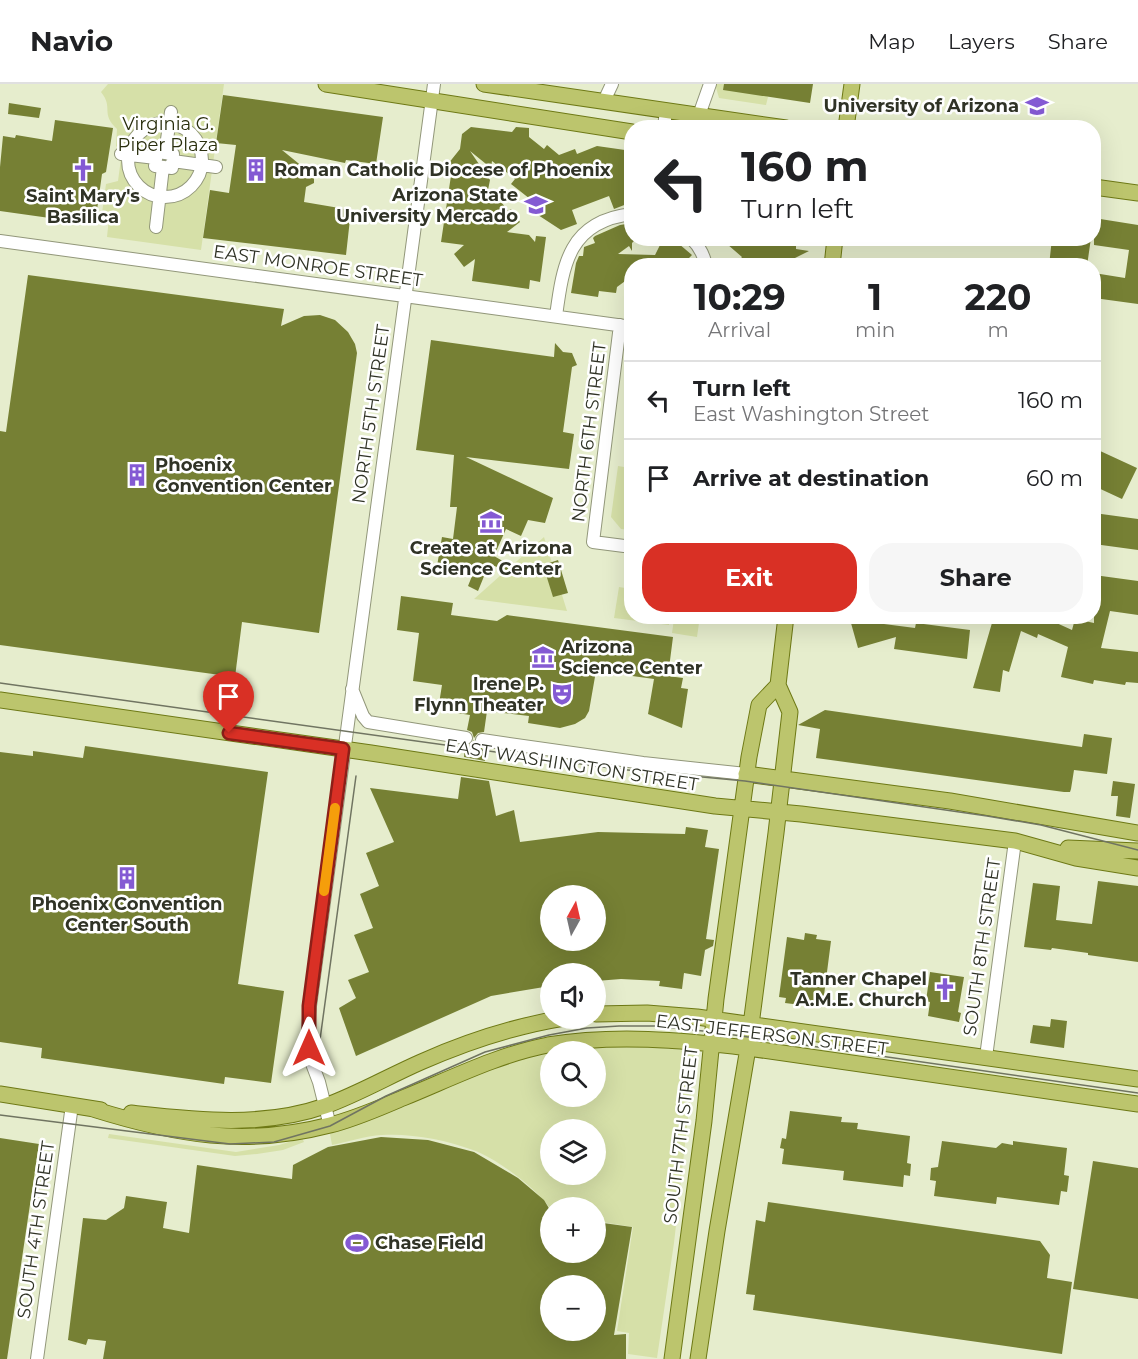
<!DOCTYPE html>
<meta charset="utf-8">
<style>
body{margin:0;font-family:Montserrat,sans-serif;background:#f6f6f6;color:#202124;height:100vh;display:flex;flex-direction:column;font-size:22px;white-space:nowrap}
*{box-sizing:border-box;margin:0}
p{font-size:20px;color:#757577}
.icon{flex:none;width:33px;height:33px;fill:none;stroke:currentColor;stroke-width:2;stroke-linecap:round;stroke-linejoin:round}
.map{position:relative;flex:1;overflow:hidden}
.panel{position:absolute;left:624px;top:174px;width:477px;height:366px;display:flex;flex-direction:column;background:#fff;border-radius:24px;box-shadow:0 6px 24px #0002}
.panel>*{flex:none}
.guide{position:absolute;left:624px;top:36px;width:477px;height:126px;border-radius:24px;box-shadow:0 6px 24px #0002;background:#fff;color:#202124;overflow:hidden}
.needle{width:39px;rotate:8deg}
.buttons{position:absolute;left:540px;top:801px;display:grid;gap:12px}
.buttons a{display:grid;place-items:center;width:66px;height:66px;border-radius:50%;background:#fff;box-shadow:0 6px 24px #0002;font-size:30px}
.pin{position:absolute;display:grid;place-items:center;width:51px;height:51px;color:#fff;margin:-62px -26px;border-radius:50% 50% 50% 0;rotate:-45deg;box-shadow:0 0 6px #0007}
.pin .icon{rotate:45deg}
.me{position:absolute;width:66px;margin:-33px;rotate:0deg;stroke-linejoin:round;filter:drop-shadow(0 0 4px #0008)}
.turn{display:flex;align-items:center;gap:21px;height:126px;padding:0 18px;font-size:27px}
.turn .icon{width:78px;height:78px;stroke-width:2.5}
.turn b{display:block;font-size:42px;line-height:51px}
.eta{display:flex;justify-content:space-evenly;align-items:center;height:102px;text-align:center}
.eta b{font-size:36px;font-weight:700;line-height:42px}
.action{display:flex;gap:12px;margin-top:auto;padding:12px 18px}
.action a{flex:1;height:69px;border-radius:24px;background:#d93025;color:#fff;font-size:24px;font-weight:700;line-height:69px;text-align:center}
.action a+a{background:#f6f6f6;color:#202124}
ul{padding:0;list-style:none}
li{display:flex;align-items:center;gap:18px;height:78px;padding:0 18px;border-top:2px solid #e0e0e0}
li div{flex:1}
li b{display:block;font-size:22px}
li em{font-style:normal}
header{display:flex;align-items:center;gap:36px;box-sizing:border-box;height:84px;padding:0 30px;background:#fff;border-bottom:2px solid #e0e0e0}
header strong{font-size:28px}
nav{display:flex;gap:33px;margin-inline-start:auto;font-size:21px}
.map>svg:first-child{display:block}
.green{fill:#d6e0a8;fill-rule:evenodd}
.building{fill:#768034;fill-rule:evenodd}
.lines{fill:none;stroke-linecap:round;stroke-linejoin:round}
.minor-casing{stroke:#92977a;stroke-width:14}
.major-casing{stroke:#6e7915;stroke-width:17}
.minor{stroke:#fff;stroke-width:12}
.major{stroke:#bcc56d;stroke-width:15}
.tram{stroke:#707461;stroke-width:1.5}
.route-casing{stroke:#8d1f18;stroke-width:15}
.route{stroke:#d93025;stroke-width:10}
.slow{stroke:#f59e0b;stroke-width:10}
.labels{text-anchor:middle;stroke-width:5;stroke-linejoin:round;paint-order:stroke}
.poi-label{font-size:18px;font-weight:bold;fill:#303326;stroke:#fff;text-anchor:end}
.park-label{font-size:18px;fill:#2a2f0d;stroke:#fff}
.street-label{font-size:18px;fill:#303326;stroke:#fff}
</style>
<header>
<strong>Navio</strong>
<nav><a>Map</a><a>Layers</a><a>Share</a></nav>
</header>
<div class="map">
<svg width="1138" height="1275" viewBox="0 0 1138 1275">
<rect width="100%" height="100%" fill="#e6edcd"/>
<path class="green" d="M108,0H224L201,166L107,153L109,134L102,129L106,100L118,97L122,67L116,62L117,45C100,29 114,24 101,8Z
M715,0H741L768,13L766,21L719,14Z
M618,382L630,384L628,401L631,402L628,433L631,434V446L621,445L611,433Z
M544,453L567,527L474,515Z
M619,503L631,505L632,532L670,535L669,541L614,534Z
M674,535L699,539L697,553L672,549Z
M609,960L687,966L695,971L674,1159L657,1274L628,1270L629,1249L617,1247L633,1143L596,1137V1124H550C536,1104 496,1074 473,1066C447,1056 410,1049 382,1051C365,1052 348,1058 332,1061L330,1050L511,976L550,968V1012H596V968L553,967ZM550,1046H596V1090H550Z
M109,1050L236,1068L279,1061L302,1054L304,1058L283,1066L257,1070L235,1072L108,1054Z"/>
<path class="building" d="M724,0H813L810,19L723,6Z
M223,11L383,33L376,80L346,76L345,79L282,66L314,92V99L306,103L304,118L351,126L346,171L203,154L210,106L229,109L236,61L216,59Z
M9,19L41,24L39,34L8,30Z
M55,36L113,44L106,88L102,90L95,140L84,138L85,135L64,133V136L0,127V83L3,52L15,54L16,51L52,57Z
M471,43L512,48L516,43L529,44V53L544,65L547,61L559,71L575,65L577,70L597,62L625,66L632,75V118L614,125L609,112L572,126L577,140L561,146L538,131L539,122L511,100L515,95L492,77L491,84L470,67L490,96L488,106L497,107L496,118L502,119L508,127L511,125L520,138L507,148L529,151L535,158L536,152L546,153L540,198L530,196L529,205L472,197L475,175L464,183L454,170L464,161L441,158L452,85L448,80L460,65L462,50Z
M1094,134L1138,141V220L1094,214V189L1125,194L1129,166L1094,161Z
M632,139V154L636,155L632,159V167L629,162L618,170L655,171L660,161L672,154L692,171L689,174L697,182H632V192L617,203L616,209L599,207L598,213L571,209L576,179L579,172H583L584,163L595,159L593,154L595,152L620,141Z
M720,154H749L796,159V165L809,167L795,174L794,182H735L742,173Z
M1052,154H1091L1087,182H1049Z
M28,191L284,225L281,242L304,232L320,231L335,236L348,248L355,260L357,269L319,549L242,538L235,593L0,561V347L6,348Z
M431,256L554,273L555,259L563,268L572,269L577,281L572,283L563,348L574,350L569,385L466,373L553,414L545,439L528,436L521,452L506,445L494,472L513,483L511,488L489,480L478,507L468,502L474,487L437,482L442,453L453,455L457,423H450L454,371L416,366Z
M1098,366L1137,384L1122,415L1094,402V375Z
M1094,429L1138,435V466L1094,460Z
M558,476L568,509L553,513L543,481Z
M1094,491L1138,497V531L1110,527L1101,564L1138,568V599L1126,598L1125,601L1094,596L1093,600L1061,593L1068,563L1038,550L1037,554L1021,547L1009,588L1003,586L1000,608L973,604L994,532H1041L1072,546L1075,535L1094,539Z
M401,512L453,519L451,531L497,537L507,531L673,553L668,592L683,594L681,604L688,605L682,644L648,630L654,595L596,587L589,627L585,634L575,640L560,644L528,639L529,632L487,627L484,648L478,649L474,654L472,648L467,646L470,631L438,626L442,601L413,597L419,549L397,546Z
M849,532H882L884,540L915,544L916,539L970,546L967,575L894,565L896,553L858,564Z
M825,626L1082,663L1084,650L1112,654L1107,690L1074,686L1071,705L1070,708H1064L816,674L820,645L798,641Z
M474,656L476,662L482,664L485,677L464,673L465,662L469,661Z
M85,662L268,688L238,900L284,907L271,999L225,993L224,1000L41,974L42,964L0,958V668L33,672V667L83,674Z
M461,693L489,697L496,732L514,726L520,758L598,748L685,750L686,743L708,746L705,763L719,765L706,855L714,856L713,862L705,866L701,892L684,889L682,905L659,902L660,897L621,895L596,897V890H550V902L491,912L356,972L339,924L356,914L348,896L369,888L354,851L373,844L360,810L379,802L366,769L394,758L370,704L458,715ZM550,812H596V856H550Z
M1113,697L1135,700L1130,734L1116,732L1118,712H1111Z
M1098,797L1138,802V878L1088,871V869L1052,864L1051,866L1024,863L1033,799L1060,802L1056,836L1092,840Z
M805,849L817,851L816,855L831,857L823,919L802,916L801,921L785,919L786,914L779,913L787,853L804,856Z
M930,888L964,893L958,928L961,929L959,938L928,932L930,918L926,917Z
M1051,935L1067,937L1064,964L1030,959L1033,941L1050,943Z
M790,1027L842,1033L841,1038L858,1039L857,1045L910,1052L907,1079L911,1080L910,1092L904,1091L903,1103L843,1096L844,1087L782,1080L784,1065L780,1064L782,1054L786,1055Z
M381,1053L428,1056L474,1068L518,1094L544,1116L550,1126V1168H596V1138L632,1143L614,1251L626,1250V1275H103L106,1257L88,1255L86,1261L68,1256L83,1134L106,1136L124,1124L126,1112L167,1118L163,1144L189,1149L197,1081L292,1095L293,1081L328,1063ZM550,1202H596V1246H550Z
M0,1054L39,1060L7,1275H0Z
M942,1057L996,1064L1002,1059L1013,1061V1057L1067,1064L1064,1091L1069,1092L1067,1108L1061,1107L1059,1121L997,1113L996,1120L934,1112L936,1097L930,1096L931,1084L938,1083Z
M1093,1077L1138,1084V1215L1073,1205Z
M768,1118L1040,1157L1050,1171L1047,1194L1072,1198L1062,1270L753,1226L755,1211L746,1210L756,1136L765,1138Z"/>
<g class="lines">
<g class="minor-casing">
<path id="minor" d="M604,17L612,0
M699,31L710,0
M128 76a37 37 0 1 1 74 0a37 37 0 1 1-74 0Z
M664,44L666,26
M157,68L173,70L172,84L155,82Z
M165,69L171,28
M121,70L156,74
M173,77L216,83
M156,143L163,83
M691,154C699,162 704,170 706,182
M0,157L632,243
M556,232C563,180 569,137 632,130
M620,241L593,458L632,463
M352,605L363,632L368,638L466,654
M482,656L643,679L746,690
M986,973L1015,757
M330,1042L319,998L311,977L308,948L310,922L434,0
M37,1275L72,1021"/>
</g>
<g class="major-casing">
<path id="major" d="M326,0L632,48
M484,0L786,44
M846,44L852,0
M1094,103L1138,109
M832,182L835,154
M0,616L371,669L715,722L801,730L1015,757L1076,774L1138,784
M746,690L950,717L1138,749
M1068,764L1138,767
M596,930L647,929L697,933L1138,995
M0,1010L101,1026
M93,1025C176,1051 245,1063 330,1041C355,1035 379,1024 403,1014C450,995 497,971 548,961C615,950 681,956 748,964L1138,1020
M131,1029C196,1036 262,1044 325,1022C358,1010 389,992 421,978C466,958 515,942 564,934
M672,1275L704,1037L716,915L749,673L759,621L778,601
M698,1275L717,1147L748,964L776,749L790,628L778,601L786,532"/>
</g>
<use href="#minor" class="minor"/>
<use href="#major" class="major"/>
<path class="tram" d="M0,599L617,685L745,697L987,732L1041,741L1138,766
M319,963L356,692
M0,1031L230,1060L274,1058L330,1042L386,1012L485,968L549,951L587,944L619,942H654L713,948L1138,1009"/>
</g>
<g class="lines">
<g class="route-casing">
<path id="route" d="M229,649L343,665L309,922V964"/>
</g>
<use href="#route" class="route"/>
<path class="slow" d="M324,807L335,724"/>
</g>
<defs>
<g id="university-bare" transform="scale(1.8)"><path d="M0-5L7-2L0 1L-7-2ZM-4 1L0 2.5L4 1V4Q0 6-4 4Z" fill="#845ad3" stroke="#fff" stroke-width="2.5" paint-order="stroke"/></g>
<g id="church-bare" transform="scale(1.8)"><path d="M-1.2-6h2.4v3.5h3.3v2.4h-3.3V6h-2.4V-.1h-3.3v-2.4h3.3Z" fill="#845ad3" stroke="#fff" stroke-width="2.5" paint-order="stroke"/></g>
<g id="building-bare" transform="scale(1.8)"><path d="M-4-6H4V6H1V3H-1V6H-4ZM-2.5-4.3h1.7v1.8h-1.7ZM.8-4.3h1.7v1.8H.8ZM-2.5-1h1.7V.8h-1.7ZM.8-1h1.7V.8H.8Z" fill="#845ad3" stroke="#fff" stroke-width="2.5" paint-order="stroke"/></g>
<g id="museum-bare" transform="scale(1.8)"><path d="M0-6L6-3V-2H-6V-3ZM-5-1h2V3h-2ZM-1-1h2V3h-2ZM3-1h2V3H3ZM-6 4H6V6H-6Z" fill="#845ad3" stroke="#fff" stroke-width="2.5" paint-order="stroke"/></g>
<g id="theatre-bare" transform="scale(1.8)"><path d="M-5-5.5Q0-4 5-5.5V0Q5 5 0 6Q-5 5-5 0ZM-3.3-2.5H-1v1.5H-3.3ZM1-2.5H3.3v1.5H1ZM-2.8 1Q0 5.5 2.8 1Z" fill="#845ad3" stroke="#fff" stroke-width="2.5" paint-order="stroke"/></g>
<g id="stadium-bare" transform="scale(1.8)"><path d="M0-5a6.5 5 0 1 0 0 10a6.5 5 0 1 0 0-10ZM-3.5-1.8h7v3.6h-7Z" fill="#845ad3" stroke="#fff" stroke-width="2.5" paint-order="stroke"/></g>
</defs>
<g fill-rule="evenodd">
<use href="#university-bare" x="1037" y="22"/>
<use href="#church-bare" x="83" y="86"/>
<use href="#building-bare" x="256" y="86"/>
<use href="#university-bare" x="536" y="121"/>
<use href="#building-bare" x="137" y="391"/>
<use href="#museum-bare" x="491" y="438"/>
<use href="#museum-bare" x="543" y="573"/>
<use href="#theatre-bare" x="562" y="610"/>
<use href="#building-bare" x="127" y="794"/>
<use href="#church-bare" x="945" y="905"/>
<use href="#stadium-bare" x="357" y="1159"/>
</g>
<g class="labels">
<g class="poi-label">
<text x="1019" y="28">University of Arizona</text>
<text x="274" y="92" text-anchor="start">Roman Catholic Diocese of Phoenix</text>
<text x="518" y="117">Arizona State<tspan x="518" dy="21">University Mercado</tspan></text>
<text x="83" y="118" text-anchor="middle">Saint Mary's<tspan x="83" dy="21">Basilica</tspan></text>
<text x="155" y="387" text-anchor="start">Phoenix<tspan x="155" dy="21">Convention Center</tspan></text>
<text x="491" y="470" text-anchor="middle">Create at Arizona<tspan x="491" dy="21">Science Center</tspan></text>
<text x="561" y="569" text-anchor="start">Arizona<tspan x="561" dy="21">Science Center</tspan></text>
<text x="544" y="606">Irene P.<tspan x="544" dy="21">Flynn Theater</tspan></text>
<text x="127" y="826" text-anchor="middle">Phoenix Convention<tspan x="127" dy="21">Center South</tspan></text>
<text x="927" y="901">Tanner Chapel<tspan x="927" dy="21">A.M.E. Church</tspan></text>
<text x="375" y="1165" text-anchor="start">Chase Field</text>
</g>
<g class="park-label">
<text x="168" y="46">Virginia G.<tspan x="168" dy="21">Piper Plaza</tspan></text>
</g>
<g class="street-label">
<text transform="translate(318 182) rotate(8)" y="6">EAST MONROE STREET</text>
<text transform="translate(371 330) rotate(-82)" y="6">NORTH 5TH STREET</text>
<text transform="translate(589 348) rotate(-83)" y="6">NORTH 6TH STREET</text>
<text transform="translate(572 681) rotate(9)" y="6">EAST WASHINGTON STREET</text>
<text transform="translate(982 863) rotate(-82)" y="6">SOUTH 8TH STREET</text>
<text transform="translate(772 951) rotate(7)" y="6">EAST JEFFERSON STREET</text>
<text transform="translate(681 1051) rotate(-83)" y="6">SOUTH 7TH STREET</text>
<text transform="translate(36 1146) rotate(-82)" y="6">SOUTH 4TH STREET</text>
</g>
</g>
</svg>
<div class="buttons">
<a><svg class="needle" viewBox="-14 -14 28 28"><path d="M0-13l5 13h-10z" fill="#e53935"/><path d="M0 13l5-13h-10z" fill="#757577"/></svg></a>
<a><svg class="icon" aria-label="sound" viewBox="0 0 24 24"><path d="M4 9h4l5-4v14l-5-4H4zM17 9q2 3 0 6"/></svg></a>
<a><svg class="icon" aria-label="search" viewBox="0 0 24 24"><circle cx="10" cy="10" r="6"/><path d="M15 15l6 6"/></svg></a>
<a><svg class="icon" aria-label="layers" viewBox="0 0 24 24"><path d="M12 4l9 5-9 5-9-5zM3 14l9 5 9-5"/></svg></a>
<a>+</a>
<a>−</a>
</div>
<div class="pin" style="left:229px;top:649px;background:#d93025"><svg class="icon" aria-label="arrive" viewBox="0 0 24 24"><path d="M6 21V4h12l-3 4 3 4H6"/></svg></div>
<svg class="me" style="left:309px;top:964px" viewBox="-20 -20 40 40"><path d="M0-17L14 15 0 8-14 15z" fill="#d93025" stroke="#fff" stroke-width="4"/></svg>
<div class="guide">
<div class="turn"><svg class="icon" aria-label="left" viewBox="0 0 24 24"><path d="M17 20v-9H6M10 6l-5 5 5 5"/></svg><div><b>160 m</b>Turn left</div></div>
</div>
<section class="panel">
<div class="eta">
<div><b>10:29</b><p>Arrival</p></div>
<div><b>1</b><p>min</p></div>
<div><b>220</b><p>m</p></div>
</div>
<ul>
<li><svg class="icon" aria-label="left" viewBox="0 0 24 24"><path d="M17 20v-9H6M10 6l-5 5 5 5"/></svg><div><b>Turn left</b><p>East Washington Street</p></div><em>160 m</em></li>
<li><svg class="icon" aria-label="arrive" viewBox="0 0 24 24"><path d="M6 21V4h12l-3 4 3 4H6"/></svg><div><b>Arrive at destination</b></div><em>60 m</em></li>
</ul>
<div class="action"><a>Exit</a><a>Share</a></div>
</section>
</div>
